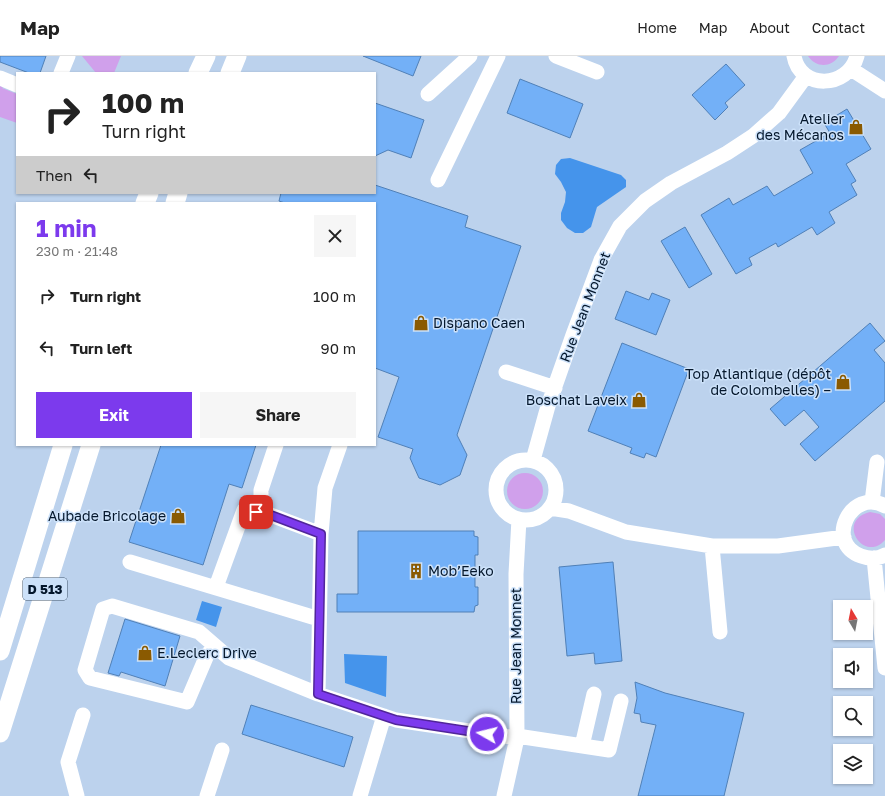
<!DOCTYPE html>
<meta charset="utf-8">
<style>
body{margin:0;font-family:"Golos Text",sans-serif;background:#f6f6f6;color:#222;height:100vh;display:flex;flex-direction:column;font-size:15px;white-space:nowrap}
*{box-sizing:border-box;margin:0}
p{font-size:13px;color:#767676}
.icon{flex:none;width:22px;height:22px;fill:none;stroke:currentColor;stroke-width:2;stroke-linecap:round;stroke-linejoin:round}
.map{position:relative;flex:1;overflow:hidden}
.details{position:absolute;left:16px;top:146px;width:360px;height:244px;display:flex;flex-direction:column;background:#fff;border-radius:0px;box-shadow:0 1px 3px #0004}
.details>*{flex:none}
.banner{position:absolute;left:16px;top:16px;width:360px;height:122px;border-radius:0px;box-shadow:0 1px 3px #0004;background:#fff;color:#222;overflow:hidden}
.needle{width:26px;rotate:350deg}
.tools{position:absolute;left:833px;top:544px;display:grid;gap:8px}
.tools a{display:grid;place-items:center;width:40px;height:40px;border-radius:0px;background:#fff;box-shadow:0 1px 3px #0004;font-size:20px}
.pin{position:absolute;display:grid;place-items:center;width:34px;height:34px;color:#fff;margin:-17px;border-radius:8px;box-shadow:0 2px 6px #0006}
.me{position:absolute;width:44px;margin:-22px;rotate:278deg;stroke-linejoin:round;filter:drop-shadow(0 0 3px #0008)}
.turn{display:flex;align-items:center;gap:14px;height:84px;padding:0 20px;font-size:18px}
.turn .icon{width:52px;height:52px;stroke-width:2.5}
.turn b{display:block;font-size:28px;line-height:34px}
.then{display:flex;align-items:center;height:38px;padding:0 20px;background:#0003;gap:8px;font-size:15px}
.round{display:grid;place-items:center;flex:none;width:42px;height:42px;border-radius:0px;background:#f6f6f6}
.headline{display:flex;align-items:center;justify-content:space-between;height:68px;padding:0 20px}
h1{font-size:24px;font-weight:700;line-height:30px;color:#7c3aed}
.action{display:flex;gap:8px;margin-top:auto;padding:8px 20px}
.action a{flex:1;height:46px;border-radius:0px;background:#7c3aed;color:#fff;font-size:16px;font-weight:700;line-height:46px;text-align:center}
.action a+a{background:#f6f6f6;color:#222}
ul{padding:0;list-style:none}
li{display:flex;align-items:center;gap:12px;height:52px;padding:0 20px}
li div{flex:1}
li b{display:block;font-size:15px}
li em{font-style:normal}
header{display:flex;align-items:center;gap:24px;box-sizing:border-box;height:56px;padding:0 20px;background:#fff;border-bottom:1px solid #e0e0e0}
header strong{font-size:19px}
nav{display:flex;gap:22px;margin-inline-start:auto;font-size:14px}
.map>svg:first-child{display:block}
.built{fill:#bcd2ed;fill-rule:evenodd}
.green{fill:#d0a0eb}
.water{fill:#4594eb}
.building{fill:#73b0f7;stroke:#5080b7}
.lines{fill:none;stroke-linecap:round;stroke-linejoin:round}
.minor{stroke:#fff;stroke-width:15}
.major{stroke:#fff;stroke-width:19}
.route-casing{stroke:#51269a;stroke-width:10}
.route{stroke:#7c3aed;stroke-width:7}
.labels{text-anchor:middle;stroke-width:3;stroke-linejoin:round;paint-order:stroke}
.shield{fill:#cce1f9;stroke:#40546a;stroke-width:1}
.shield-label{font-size:13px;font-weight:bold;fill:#04172c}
.poi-label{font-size:14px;fill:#04172c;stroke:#cce1f9;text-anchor:end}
.street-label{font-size:14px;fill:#04172c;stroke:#cce1f9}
</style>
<header>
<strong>Map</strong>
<nav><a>Home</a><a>Map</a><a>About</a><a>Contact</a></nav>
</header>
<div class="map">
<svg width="885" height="740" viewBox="0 0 885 740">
<rect width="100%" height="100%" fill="#cce1f9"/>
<path class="built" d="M0,0H885V740H0ZM17,17H375V137H17ZM17,147H375V389H17ZM840,551H866V577H840ZM840,599H866V625H840ZM840,647H866V673H840ZM840,695H866V721H840Z"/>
<path class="green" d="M82,0H121L114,17H96Z
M808,0H839C831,12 816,12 808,0Z
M0,30L3,31L2,32L17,38V67L0,61Z
M507 435a18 18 0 1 1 36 0a18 18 0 1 1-36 0Z
M870,456L880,458L885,463V484C864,508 835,464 870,456Z"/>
<path class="water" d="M570,102L621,119L626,124V131L597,151L591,171L583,177H575L567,172L561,164V157L565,146L566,136L561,126L555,118L556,109L561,103Z
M202,545L222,551L216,571L196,564Z
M344,598L387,600L386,641L345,627Z"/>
<path class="building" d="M0,0H46L40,17H29L0,6Z
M363,0H421L413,20Z
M726,8L745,29L725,47L728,51L715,64L692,39Z
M520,23L583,48L570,82L507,57Z
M375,47L424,64L411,102L388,94L375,100Z
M847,53L871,93L846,108L856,125L851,128L857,139L829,156L835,167L817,179L812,171L778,191L776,187L749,202L752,209L736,218L701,159L729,142L733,149L767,130L774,140L813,117L800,94L830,77L824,67Z
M375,129L468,160L465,171L521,190L457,379L467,399L460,419L440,429L419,422L410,402L413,393L378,381L399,321L375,312V147H285L279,145L281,137H375Z
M685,171L712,218L689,232L661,185Z
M626,235L649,244L652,237L670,244L656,279L615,263Z
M870,267L885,285L874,294L885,307V345L815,405L800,388L819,371L804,354L785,370L770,353Z
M622,287L689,313L656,401L646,397L644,402L630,397L632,392L588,375Z
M161,389H256L242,432L229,428L203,509L129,486Z
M358,475H474V480L478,481V499H475V531H478V549L475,550L474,556H337V538H358Z
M613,506L622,605L595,608L594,597L567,600L559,511Z
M125,563L180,580L165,630L121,616L119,620L108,617Z
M635,626L665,637L744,657L724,740H638L656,669L641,666L640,658L634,657L637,642Z
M251,649L353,681L344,711L242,678Z"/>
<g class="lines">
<path class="minor" d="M556,0L597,16
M794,0C800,34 848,33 857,0
M851,13L885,35
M61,17L68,0
M0,22L17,29
M428,38L470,0
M438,124L498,0
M506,316L555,332
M276,389L261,434V446L268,458L321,478L318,638
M496 434a30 30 0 1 1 60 0a30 30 0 1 1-60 0Z
M533,404L548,350L573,279L601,204L620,170L645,145L671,127L727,97L753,80L779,57L806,20
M872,446L877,406
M885,450C851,431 824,487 861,500C869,503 878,503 885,499
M550,452L569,455L626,476L712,490H778L844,481
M321,478L325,432L340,389
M712,490L720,576
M874,502L885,612
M130,506L319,563
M216,531L244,454L268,458
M215,590L207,599L187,646L90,622L85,614L103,553L112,550L199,576L229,602L318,638L396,664L517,682
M517,680L609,694L621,645
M582,690L594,638
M77,740L68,706L83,659
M207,740L222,694
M360,740L384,660
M504,740L517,682L516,518L519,463"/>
<path class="major" d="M198,17L206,0
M230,17L237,0
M145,147L149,137
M175,147L178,137
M0,595L63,389
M0,677L91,389"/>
</g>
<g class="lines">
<g class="route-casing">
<path id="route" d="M256,456L268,458L321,478L318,638L396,664L487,678"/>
</g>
<use href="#route" class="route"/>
</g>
<defs>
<g id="shop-bare" transform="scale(1.2)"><path d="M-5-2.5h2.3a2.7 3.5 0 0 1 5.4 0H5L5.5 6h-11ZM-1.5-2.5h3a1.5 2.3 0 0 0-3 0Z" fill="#8a5a01" stroke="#cce1f9" stroke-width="2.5" paint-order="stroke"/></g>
<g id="building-bare" transform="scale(1.2)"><path d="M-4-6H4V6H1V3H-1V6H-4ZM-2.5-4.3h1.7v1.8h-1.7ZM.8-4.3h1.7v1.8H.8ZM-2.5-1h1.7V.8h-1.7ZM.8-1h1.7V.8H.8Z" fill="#8a5a01" stroke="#cce1f9" stroke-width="2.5" paint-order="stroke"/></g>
</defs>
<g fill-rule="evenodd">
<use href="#shop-bare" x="856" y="71"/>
<use href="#shop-bare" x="421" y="267"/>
<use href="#shop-bare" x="843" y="326"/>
<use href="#shop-bare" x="639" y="344"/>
<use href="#shop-bare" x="178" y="460"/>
<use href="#building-bare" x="416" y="515"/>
<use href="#shop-bare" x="145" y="597"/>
</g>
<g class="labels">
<rect class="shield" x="23" y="522" width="44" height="22" rx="3"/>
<g class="shield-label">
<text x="45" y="538">D 513</text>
</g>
<g class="poi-label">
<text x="844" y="68">Atelier<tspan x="844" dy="16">des Mécanos</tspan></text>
<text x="433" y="272" text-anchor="start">Dispano Caen</text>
<text x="831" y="323">Top Atlantique (dépôt<tspan x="831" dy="16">de Colombelles) –</tspan></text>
<text x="627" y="349">Boschat Laveix</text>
<text x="166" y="465">Aubade Bricolage</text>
<text x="428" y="520" text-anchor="start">Mob’Eeko</text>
<text x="157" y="602" text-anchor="start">E.Leclerc Drive</text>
</g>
<g class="street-label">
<text transform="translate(585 251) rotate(-69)" y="5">Rue Jean Monnet</text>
<text transform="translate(516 590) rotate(-90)" y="5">Rue Jean Monnet</text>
</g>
</g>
</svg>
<div class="tools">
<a><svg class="needle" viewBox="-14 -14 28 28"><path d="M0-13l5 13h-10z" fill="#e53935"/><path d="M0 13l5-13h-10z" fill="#767676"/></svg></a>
<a><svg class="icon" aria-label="sound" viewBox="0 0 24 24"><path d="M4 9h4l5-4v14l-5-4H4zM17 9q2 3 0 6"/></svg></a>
<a><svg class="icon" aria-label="search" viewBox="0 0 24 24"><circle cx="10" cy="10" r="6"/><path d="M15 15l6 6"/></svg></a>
<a><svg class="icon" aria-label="layers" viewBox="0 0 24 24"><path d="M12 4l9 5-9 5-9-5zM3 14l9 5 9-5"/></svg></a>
</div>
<div class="pin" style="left:256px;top:456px;background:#d93025"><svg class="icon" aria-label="arrive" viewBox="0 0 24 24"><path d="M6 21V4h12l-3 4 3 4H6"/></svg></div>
<svg class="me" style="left:487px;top:678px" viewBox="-20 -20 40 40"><circle r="17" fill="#7c3aed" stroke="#fff" stroke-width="3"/><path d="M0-11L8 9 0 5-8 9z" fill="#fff"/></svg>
<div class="banner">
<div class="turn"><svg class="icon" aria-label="right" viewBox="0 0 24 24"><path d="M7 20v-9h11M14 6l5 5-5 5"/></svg><div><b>100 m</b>Turn right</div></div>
<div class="then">Then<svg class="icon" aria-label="left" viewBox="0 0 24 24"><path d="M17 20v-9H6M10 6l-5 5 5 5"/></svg></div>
</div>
<section class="details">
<div class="headline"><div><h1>1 min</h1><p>230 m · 21:48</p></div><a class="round"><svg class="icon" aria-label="close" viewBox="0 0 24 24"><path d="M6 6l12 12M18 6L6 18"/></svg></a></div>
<ul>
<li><svg class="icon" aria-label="right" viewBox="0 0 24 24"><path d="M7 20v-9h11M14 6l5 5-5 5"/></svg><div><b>Turn right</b></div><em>100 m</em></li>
<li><svg class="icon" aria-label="left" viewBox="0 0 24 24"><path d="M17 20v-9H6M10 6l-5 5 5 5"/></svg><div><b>Turn left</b></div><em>90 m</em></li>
</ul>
<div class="action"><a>Exit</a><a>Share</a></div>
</section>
</div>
